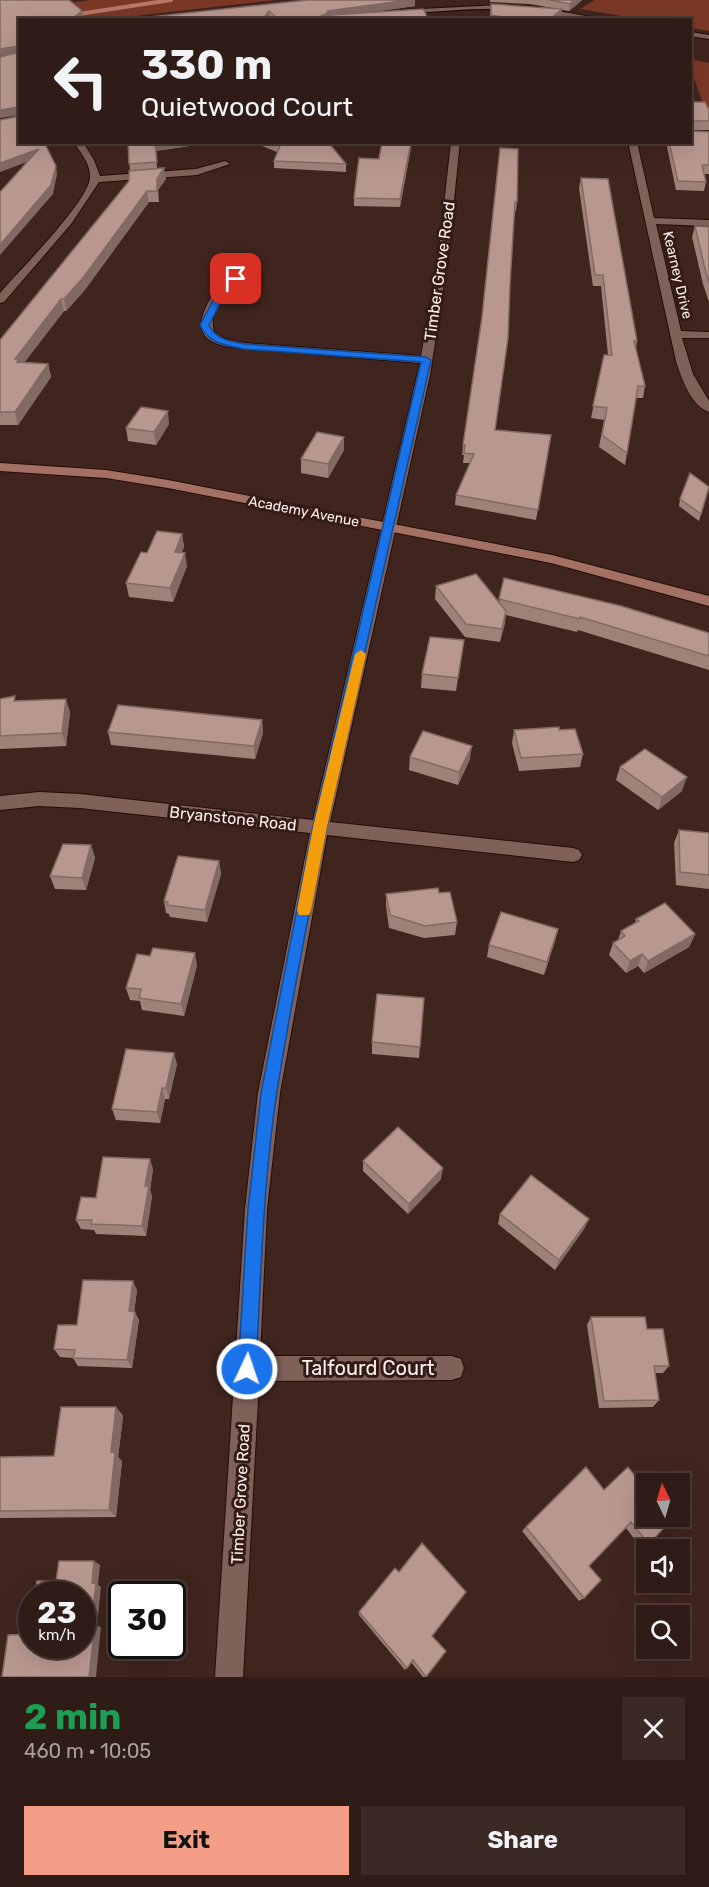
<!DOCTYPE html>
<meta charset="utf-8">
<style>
body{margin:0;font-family:Rubik,sans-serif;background:#3b2923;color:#f1f3f6;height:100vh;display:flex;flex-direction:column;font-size:22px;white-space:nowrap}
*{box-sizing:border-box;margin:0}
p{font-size:20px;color:#a7a1a1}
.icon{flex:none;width:33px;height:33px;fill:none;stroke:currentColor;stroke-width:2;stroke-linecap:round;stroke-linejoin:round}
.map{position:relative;height:1677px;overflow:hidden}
.side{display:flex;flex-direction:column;background:#2f1c16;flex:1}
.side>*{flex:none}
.hud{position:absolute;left:18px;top:18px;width:674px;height:126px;border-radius:0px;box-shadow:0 6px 24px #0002,0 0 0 2px #4a3a35;background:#2f1c16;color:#f1f3f6;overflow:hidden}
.needle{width:39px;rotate:355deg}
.fabs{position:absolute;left:636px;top:1473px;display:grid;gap:12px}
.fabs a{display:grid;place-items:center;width:54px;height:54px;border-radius:0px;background:#2f1c16;box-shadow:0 6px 24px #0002,0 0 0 2px #4a3a35;font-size:30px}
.speed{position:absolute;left:18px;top:1581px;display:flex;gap:12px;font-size:30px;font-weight:700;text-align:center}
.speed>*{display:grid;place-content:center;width:78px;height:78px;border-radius:50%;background:#2f1c16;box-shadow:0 6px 24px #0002,0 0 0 2px #4a3a35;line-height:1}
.speed small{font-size:15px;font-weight:400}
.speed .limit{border:3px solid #111;border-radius:9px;background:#fff;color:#111}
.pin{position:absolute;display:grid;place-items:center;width:51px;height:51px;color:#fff;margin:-26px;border-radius:12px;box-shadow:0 3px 9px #0006}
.me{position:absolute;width:66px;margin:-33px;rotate:3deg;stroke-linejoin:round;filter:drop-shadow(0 0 4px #0008)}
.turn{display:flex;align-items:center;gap:21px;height:126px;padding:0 24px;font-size:27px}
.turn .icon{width:78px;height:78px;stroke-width:2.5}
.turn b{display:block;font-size:42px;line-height:51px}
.round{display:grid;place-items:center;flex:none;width:63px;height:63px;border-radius:0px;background:#3b2923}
.overview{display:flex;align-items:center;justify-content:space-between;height:102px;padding:0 24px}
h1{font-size:36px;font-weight:700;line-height:45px;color:#1e9e55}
.cta{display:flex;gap:12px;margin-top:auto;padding:12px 24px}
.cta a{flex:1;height:69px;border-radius:0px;background:#f49e87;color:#111;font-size:24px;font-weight:700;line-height:69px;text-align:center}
.cta a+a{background:#3b2923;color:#f1f3f6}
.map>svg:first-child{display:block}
.green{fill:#7b3827}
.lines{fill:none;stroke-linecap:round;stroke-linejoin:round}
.stream{stroke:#b77866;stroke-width:4}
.street-casing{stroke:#240d07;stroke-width:2}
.secondary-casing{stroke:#240d07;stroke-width:2}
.street{fill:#7f6159;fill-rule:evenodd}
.secondary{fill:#a37163;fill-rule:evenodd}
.wall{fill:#9e827a}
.shaded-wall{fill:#816a63}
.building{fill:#b8978e;stroke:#816a63;stroke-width:1.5}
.route{fill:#1a73e8;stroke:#114b97;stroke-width:1.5}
.slow{fill:#f59e0b}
.labels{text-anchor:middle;stroke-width:6;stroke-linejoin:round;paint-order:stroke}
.far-street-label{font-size:14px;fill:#fef0ec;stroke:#341b15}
.street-label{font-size:16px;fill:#fef0ec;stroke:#341b15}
.near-street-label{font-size:20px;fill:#fef0ec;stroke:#341b15}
</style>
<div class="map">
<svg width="709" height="1677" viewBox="0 0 709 1677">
<rect width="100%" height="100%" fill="#3f251e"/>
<path class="green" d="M90,0H276L108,19L20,20L0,13Z
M595,0H709V31L690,28V20L639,19L580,9Z
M690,59L709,63V121L690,66Z"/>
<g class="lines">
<path class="stream" d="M72,15L171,0"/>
<g class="street-casing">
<path id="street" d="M501,5L536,7L608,20C573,20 538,10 503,9C469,8 435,12 401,14L397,12L401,10Z
M690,32L709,35V39L690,36Z
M74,142H83L94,160L100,176L196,169L225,161L230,164L197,175L99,182L71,224L4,302L0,303V293C17,273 92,198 90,176C90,163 80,152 74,142Z
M451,142H460L448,258L430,375L330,822L573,848L579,850L582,855L579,860L573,862L327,835L280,1093L267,1209L260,1356H452L461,1359L464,1368L461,1377L452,1380L259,1381L243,1677H215L245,1209L258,1093L310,833L80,808L39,806L0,810V796L39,792L80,794L313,820L420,363L230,347C204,342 194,331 207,305C211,297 216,287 223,282C232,275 244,272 254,270L258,271V275C250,278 241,280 234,284C220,293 209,317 214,332L225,339L244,343L421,356L438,258Z
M628,142H637L654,218L709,220V226L656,224L681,331L709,332V338H682L693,374L709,401V412C691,406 681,377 676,361Z"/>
</g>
<g class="secondary-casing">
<path id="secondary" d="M0,463L106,470L168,480L552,555L709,596V606L551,563L168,488L106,478L0,471Z"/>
</g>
<use href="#street" class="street"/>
<use href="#secondary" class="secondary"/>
</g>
<path class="wall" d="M308,0H415V6L328,18L327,20H271L269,18L122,20Z
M490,0H582L569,11L530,4L490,2Z
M491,4L561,18L558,20H490Z
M690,102L709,108V130H690V131L709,132V174H704L706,182L704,191L676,190L666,142H690Z
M115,142H216L156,151L157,169L166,179L158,190L159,202H149L84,291L66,311H64L24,362L48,364L51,377L18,425H0V340L129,181L130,171L128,143L117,145Z
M252,142H328L346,164V172L274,168V161L277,152Z
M412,142L400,207L354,206V198L379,159Z
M500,148L517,202L516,211H515L495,430L551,435L536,520L455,505L456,495L470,463H463L464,455H462L463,445L482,317Z
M581,178L637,341L636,348L645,386L643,398H636L625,465L599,447L604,420L591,418L604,355H608L601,286H593L579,188Z
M695,226L709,227V302L703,284L692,237Z
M169,424L156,445L128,441L126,428Z
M344,450L328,478L301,473V459Z
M709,487L699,521L679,506L680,499Z
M182,534L184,547L182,552L187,566L173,602L129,597L126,583L147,553Z
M504,578L709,633V670L578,630L577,632L506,615L500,642L465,637L435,599L436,586L499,602Z
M464,640L456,691L421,688L422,674Z
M0,699L16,701L70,712L66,746L0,749Z
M262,720L263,733L255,759L111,745L108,732Z
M514,730H559L583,754L580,767L519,771L512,743Z
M410,757L470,759L458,785L409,770Z
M620,767L682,791L658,810L616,780Z
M679,830L709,833V889L676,885L674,843Z
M91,845L95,858L86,890L55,889L50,876Z
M219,861L221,874L207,922L170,917L169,914L166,913L164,901Z
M439,893L457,922L455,935L424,938L389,928L386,906V894Z
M636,919L695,934L689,947L644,973L638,966L626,973L609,955L613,943L618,940L621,931L635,923Z
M555,941L544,975L487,957L489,945Z
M197,965L184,1016L142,1010L140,1001L130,1000L126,988Z
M424,998L419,1058L372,1054V1042Z
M177,1064L169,1099H165L160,1123L116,1120L112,1109Z
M363,1161L441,1179L408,1214L363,1171Z
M153,1169L150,1190L152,1196L146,1236L96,1234L94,1230L81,1229L76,1220L96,1198Z
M500,1214L589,1219L584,1229L555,1270L498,1224Z
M137,1290L134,1312L139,1320L132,1368L78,1366L73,1358L60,1357L54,1349L77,1325Z
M591,1317L647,1329L669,1366L663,1373H655L659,1400L653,1407L599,1408L587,1325Z
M116,1407L123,1416L118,1457L122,1461L116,1517L0,1518V1457L54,1456Z
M628,1467L649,1544L642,1549L626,1528L589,1566L584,1598L579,1601L522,1531L526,1527L604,1490Z
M399,1572L432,1636L426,1677H423L411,1662L405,1670L359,1615V1612Z"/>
<path class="shaded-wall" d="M408,0H415V6L328,18L327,20H310L328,11Z
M574,0H582L569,11L570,4Z
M562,9L561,18L558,20H549Z
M82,11L83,18L80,20H70Z
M269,11V18L268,20H262Z
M18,46L20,53L0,56V49Z
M18,107L20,115L0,118V110Z
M116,142H129V143L117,145Z
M159,142H216L156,151L158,170L155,143Z
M411,142H412L400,207V199Z
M39,149L40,157L0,172V163Z
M56,166L57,174L53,194L0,255V245Z
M164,168L166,179L158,190L159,202L157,179Z
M147,191L149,202L84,291L66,311L64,299Z
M61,299L64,311L21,367L15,359Z
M48,364L51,377L18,425L15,412Z
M168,411L169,424L156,445L154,432Z
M344,437V450L328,478V464Z
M182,534L184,547L177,565L175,552Z
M185,553L187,566L173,602L170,588Z
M506,611L505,624L500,642L502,629Z
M66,699L70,712L66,746L62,733Z
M262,720L263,733L255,759L254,746Z
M472,746L470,759L458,785L459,772Z
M687,777L682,791L658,810L662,797Z
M91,845L95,858L86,890L82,878Z
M219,861L221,874L207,922L205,910Z
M558,929L555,941L544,975L547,962Z
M695,934L689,947L644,973L648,961Z
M195,953L197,965L184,1016L181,1004Z
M642,954L638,966L626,973L630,961Z
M174,1053L177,1064L169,1099L166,1088Z
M162,1088L165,1099L160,1123L157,1112Z
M150,1159L153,1169L150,1190L152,1196L146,1236L142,1226L145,1186Z
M443,1168L441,1179L408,1214L409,1204Z
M589,1219L584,1229L555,1270L559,1260Z
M133,1281L137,1290L133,1320L129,1311Z
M135,1312L139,1320L132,1368L127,1360Z
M116,1407L123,1416L118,1457L122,1461L116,1517L109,1510L111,1452Z
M94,1561L100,1565L98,1585L101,1587L97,1626L101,1627L96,1677H89L92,1583Z"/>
<path class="building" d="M0,0H69L82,11L70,20H20V49L18,46L0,49Z
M308,0H408L328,11L326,14L310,20H279L269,11L262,20H122Z
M550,0H574L570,4Z
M491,4L562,9L549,20H521L491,15Z
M423,9L426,14V20H328L332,15Z
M20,52V112L18,107L0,110V57Z
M690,102H705L708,108H709V121H692L690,123Z
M20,116V142H44L56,166L51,185L0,245V192L39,149L0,163V120Z
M690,129V131L709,132V165H702L706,182L678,181L669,142H690Z
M128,142H159L155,143L157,162L129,164Z
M271,142H328L346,164L274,161L280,146Z
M382,142H411L400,199L354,198L359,158L379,159Z
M500,148L518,149L517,202H515L510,284L508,338L495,430L551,435L538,510L456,495L474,454L464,453L465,445H463L482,317Z
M164,168L157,179V191H147L82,279L64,299H61L15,359H19L17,362L48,364L15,412H0V340L129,181V171Z
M581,178L608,179L637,341H634L645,386H638L627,453L602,435L607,408L593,406L604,355H612L603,275H595Z
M695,226L709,227V283L706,273Z
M141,407L168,411L154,432L126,428Z
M317,432L344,437L328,464L301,459Z
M690,473L709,487L701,514L680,499Z
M157,531L182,534L175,552L185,553L170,588L126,583L141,552L147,553Z
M476,574L506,611L502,629L466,624L436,586Z
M504,578L621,606L709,633V656L580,617V619L499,599Z
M430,637L464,640L458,678L422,674Z
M15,696L14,701L66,699L62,733L0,736V699Z
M118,705L262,720L254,746L108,732Z
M559,727V730L575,729L583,754L521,758L514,730Z
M423,731L472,746L459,772L410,757Z
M645,749L687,777L662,797L620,767Z
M679,830L709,833V875L680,872Z
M63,844L91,845L82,878L50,876Z
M178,856L219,861L205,910L167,905L168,902L164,901Z
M438,888L439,893L450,892L457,922L425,926L390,915L386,894Z
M665,903L695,934L648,961L642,954L630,961L613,943L625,936L621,931L639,921L636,919Z
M501,912L558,929L547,962L489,945Z
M153,948L195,953L181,1004L139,998L141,989L126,988L137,954L150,956Z
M377,994L424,998L420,1047L372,1042Z
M126,1049L174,1053L166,1088H162L157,1112L112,1109Z
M398,1127L443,1168L409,1204L363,1161Z
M103,1157L150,1159L145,1186H149L142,1226L91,1224L92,1220H76L81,1197L96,1198Z
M531,1175L589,1219L559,1260L500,1214Z
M83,1280L133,1281L129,1311L135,1312L127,1360L73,1358L75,1350L54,1349L58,1325H77Z
M591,1317H645L647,1329H663L669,1366H654L659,1400L604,1401Z
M61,1407H116L111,1452L115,1453L109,1510L0,1511V1457L54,1456Z
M586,1467L604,1490L628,1467L646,1490V1516H669L671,1520L649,1544L631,1522L589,1566L601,1580L584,1598L526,1527Z
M422,1543L466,1592L432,1636L446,1651L426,1677L413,1660L407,1668L359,1612L395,1568L399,1572Z
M59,1561H94L92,1583L96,1584L91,1625L95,1624L89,1677H2L8,1635L30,1634L32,1620V1646H82V1594H35L37,1581H56Z"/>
<path class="route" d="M233,277L240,279L229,286L209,325C216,340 230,341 244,344L426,357L431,360C377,603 317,845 277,1091C263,1183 261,1277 256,1369L254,1376L247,1378L240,1376L238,1369L248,1209L261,1093L313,827L421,362L244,349C225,345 209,344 200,325L222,284Z"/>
<path class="slow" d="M361,650L366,654L327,827L311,910L309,915H299L297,910L313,827L355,654Z"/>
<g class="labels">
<g class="far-street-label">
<text transform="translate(678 275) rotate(77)" y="5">Kearney Drive</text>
<text transform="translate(304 511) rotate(11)" y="5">Academy Avenue</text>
</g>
<g class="street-label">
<text transform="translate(439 271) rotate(-82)" y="6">Timber Grove Road</text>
<text transform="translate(233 818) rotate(6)" y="6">Bryanstone Road</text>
<text transform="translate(240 1494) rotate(-87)" y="6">Timber Grove Road</text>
</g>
<g class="near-street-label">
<text x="368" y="1375">Talfourd Court</text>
</g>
</g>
</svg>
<div class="fabs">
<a><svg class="needle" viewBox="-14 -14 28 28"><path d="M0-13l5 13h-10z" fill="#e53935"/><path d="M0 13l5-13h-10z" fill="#a7a1a1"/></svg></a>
<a><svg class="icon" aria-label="sound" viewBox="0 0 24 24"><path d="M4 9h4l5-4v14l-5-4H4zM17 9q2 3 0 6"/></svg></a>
<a><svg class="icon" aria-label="search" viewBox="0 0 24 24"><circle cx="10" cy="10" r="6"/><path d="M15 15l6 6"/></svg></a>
</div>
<div class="speed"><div>23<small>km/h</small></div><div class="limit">30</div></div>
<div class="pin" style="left:236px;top:279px;background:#d93025"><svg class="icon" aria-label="arrive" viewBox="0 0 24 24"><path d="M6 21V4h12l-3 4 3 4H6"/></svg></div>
<svg class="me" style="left:247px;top:1369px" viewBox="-20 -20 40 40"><circle r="17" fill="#1a73e8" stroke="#fff" stroke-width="3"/><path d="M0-11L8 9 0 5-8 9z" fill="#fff"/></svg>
<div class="hud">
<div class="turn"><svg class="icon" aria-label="left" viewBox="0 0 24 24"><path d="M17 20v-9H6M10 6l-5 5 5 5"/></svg><div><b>330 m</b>Quietwood Court</div></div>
</div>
</div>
<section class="side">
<div class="overview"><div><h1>2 min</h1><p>460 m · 10:05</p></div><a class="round"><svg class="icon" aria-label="close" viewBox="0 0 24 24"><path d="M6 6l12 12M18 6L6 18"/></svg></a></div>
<div class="cta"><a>Exit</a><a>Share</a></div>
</section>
